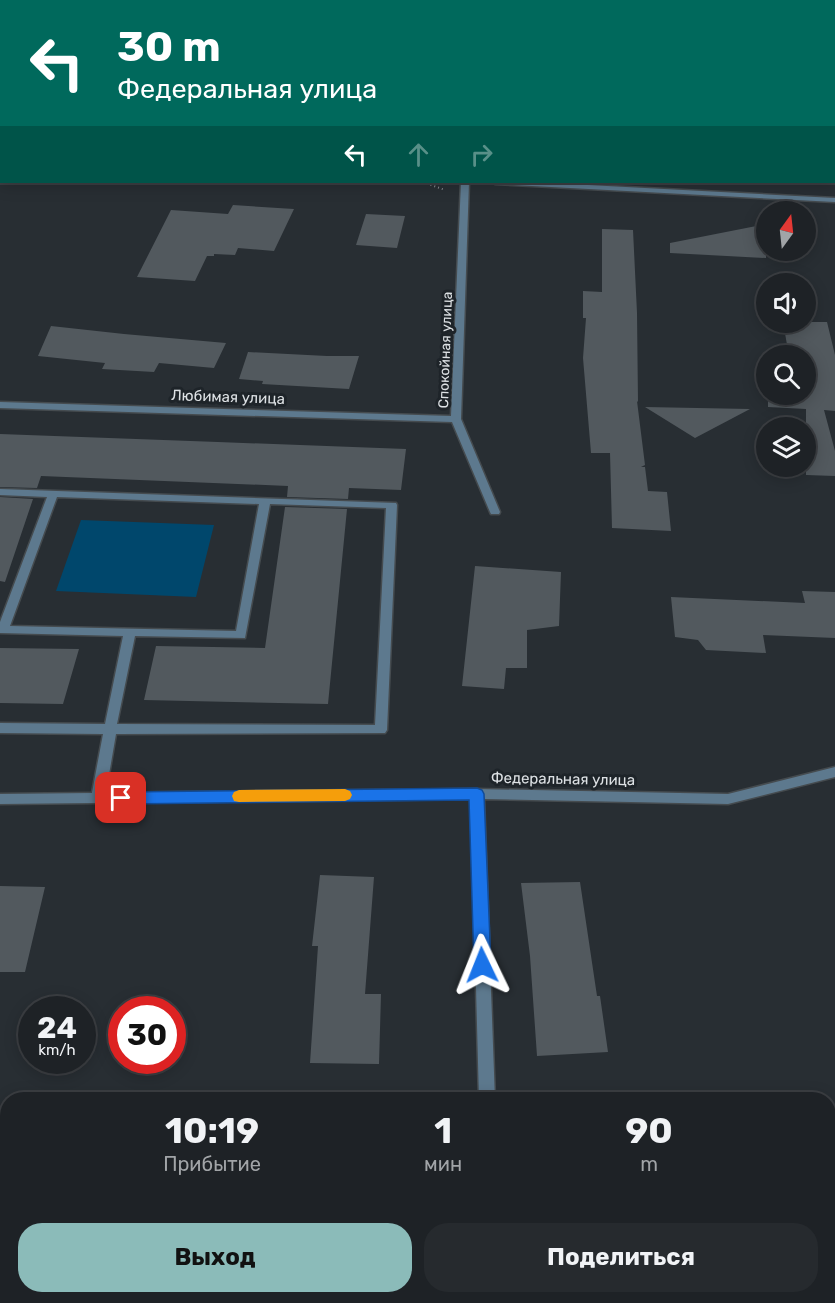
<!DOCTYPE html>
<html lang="ru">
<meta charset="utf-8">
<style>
body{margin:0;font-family:Rubik,sans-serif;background:#262a2e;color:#f1f3f6;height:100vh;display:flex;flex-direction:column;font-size:22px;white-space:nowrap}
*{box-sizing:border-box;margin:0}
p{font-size:20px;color:#a1a4a7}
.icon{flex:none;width:33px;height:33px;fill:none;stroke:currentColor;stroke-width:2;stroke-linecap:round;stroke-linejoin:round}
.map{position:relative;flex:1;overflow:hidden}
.side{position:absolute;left:0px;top:1092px;width:836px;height:212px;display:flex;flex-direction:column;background:#1e2226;border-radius:24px 24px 0 0;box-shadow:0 3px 15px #0003,0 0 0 2px #3c3f43}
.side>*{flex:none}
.hud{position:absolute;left:0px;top:0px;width:836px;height:183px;box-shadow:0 3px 15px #0003,0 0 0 2px #3c3f43;background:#00695c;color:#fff;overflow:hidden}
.needle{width:39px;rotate:15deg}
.fabs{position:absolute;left:756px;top:201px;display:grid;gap:12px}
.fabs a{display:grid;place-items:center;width:60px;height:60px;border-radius:50%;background:#1e2226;box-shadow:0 3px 15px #0003,0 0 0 2px #3c3f43;font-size:30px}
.speed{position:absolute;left:18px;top:996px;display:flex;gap:12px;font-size:30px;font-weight:700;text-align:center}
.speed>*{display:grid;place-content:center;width:78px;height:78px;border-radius:50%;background:#1e2226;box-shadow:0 3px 15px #0003,0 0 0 2px #3c3f43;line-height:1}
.speed small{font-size:15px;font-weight:400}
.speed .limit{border:9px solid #d22;background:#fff;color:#111}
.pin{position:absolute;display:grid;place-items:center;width:51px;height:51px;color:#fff;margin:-26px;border-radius:12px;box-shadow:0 3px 9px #0006}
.me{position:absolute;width:66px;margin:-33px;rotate:358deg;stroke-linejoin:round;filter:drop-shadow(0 0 4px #0008)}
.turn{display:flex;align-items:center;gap:21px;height:126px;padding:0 18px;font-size:27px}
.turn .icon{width:78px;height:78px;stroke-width:2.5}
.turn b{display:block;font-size:42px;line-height:51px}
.lanes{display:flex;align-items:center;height:57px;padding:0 18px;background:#0003;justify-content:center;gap:30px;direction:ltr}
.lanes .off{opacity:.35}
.eta{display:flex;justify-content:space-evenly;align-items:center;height:102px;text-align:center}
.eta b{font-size:36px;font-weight:700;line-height:42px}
.cta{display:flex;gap:12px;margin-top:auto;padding:12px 18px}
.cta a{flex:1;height:69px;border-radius:24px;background:#8bbbb9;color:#111;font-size:24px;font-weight:700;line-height:69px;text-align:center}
.cta a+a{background:#262a2e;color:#f1f3f6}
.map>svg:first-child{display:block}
.green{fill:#00476c}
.building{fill:#52595e}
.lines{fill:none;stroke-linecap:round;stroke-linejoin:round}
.lane-casing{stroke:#454b4f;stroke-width:3}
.street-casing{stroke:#454b4f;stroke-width:3}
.path{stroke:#898e92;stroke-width:2;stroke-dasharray:1 3;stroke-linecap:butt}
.lane{fill:#5d798e;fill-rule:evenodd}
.street{fill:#5d798e;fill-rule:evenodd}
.route{fill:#1a73e8;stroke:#114b97;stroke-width:1.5}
.slow{fill:#f59e0b}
.labels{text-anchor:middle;stroke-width:6;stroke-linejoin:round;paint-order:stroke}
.far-street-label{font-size:14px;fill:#dde1e4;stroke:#1e2429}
.street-label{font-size:15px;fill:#dde1e4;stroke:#1e2429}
</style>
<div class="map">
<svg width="835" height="1303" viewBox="0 0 835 1303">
<rect width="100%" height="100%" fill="#282e33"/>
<path class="green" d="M81,520L214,525L196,597L56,591Z"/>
<path class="building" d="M233,205L294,209L274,251L238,248L235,255L214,254V256H207L195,281L137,277L171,210L228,214Z
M366,214L405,216L397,248L356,245Z
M766,224V258L670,253V243Z
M602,229L633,230L637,313L638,402L637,401L645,465L641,467H645L648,491L667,492L671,531L612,528L610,453H591L583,358L586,318H583V291L602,292Z
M783,322H827L835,355V411L824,410L835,451V476L806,475V409L768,407V394H806V356H789Z
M51,326L124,334L226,343L214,368L159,363L154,372L102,369L105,363L38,356Z
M248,352L327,356H359L349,389L262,384L263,381L239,379Z
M645,407L750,409L695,438Z
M0,434L218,442L406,449L401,490L349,488L348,499L287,497L288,486L41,476L37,488L0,487Z
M0,497L33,499L5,582L0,581Z
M285,507L347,509L328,704L144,700L156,646L265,648Z
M475,566L561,572L559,626L527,630V668H506L504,689L462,686Z
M802,591L835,592V638L763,635L766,653L706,650L698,640L675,637L671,597L805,603Z
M0,648L79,649L63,704L0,703Z
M320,875L374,877L365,994H381L379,1064L310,1063L318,946H312Z
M580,882L597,996H600L608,1052L537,1056L530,956L521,883Z
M0,886L45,887L25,972H0Z"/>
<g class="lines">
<g class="lane-casing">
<path id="lane" d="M0,489L396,503L397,505L387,730L385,733L116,734L105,798L103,802L98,803L93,802L91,798L103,734L0,733V723L105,724L123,636L0,633V622L47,497L0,495ZM57,497L259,504L236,631L10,626ZM270,504L386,508L375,725L117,724L135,636L245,638Z"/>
</g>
<g class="street-casing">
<path id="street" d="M397,0H432L436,2H398Z
M508,0H514V2H508Z
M790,0H796V2H790Z
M834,141H835V149H834Z
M0,147H2V152H0Z
M461,182H469L461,419L500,512L499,514H491L490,512L452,422L0,408V402L451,416Z
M491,182H531L835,198V202L495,184Z
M835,767V777L728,804L484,799L495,1100H479L471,799L0,804V794L477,789L728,794Z
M485,1296H503V1303H485Z"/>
</g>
<path class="path" d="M312,0L347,2
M423,182L445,190"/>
<use href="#lane" class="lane"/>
<use href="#street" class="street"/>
</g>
<path class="route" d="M477,788L482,790L484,794L491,965L488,970L482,972L476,970L474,965L469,800L121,804L116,802L114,798L116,793L121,792Z"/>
<path class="slow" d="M345,789L350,791L352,795L350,799L345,801L239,802L234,801L232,796L234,792L239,790Z"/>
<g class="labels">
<g class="far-street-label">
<text transform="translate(445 350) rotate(-88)" y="5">Спокойная улица</text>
</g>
<g class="street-label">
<text transform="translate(228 397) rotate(2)" y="5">Любимая улица</text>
<text transform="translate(563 779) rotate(1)" y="5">Федеральная улица</text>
</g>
</g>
</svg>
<div class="fabs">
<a><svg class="needle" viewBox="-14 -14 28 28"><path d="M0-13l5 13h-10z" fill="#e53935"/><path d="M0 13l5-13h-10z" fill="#a1a4a7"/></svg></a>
<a><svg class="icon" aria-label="sound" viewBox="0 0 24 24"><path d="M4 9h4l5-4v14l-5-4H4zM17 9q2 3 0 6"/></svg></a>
<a><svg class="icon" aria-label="search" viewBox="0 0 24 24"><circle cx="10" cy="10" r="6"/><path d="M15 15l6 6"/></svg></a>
<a><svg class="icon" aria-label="layers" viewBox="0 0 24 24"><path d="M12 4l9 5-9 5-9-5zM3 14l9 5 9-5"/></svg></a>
</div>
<div class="speed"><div>24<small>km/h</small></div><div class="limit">30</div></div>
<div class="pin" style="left:121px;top:798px;background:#d93025"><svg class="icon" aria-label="arrive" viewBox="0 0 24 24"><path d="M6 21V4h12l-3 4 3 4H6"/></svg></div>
<svg class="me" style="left:482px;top:965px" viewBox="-20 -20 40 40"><path d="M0-17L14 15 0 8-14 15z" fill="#1a73e8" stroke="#fff" stroke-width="4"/></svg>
<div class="hud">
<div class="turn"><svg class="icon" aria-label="left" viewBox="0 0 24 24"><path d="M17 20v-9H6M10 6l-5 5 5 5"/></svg><div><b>30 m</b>Федеральная улица</div></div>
<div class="lanes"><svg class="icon" aria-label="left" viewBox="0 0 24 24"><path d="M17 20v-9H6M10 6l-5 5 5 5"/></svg><svg class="icon off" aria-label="ahead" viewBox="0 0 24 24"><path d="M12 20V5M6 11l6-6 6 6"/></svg><svg class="icon off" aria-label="right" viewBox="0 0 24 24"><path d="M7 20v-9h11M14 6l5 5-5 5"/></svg></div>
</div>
<section class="side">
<div class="eta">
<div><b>10:19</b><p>Прибытие</p></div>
<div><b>1</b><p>мин</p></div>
<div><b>90</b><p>m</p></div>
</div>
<div class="cta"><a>Выход</a><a>Поделиться</a></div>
</section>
</div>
